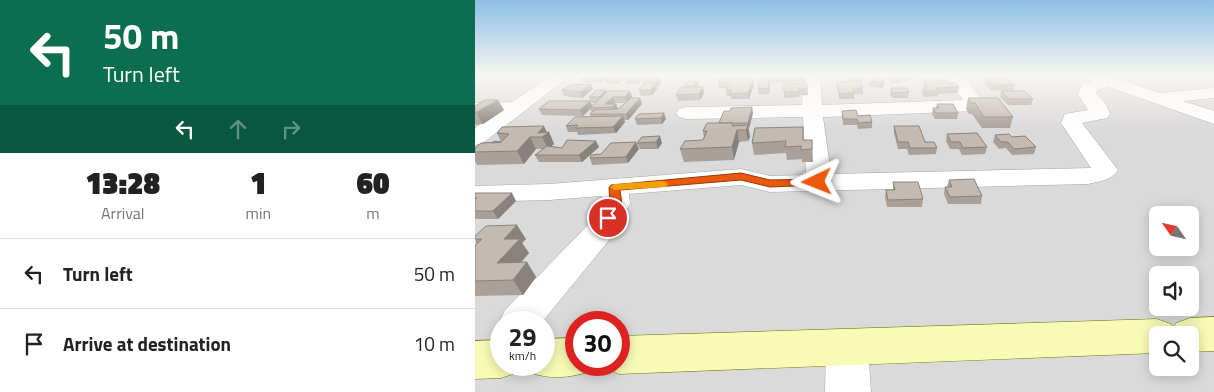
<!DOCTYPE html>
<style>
body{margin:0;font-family:"Titillium Web",sans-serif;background:#f6f6f6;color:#222;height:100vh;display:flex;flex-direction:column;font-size:19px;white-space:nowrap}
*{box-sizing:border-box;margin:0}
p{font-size:16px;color:#767676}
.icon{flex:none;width:28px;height:28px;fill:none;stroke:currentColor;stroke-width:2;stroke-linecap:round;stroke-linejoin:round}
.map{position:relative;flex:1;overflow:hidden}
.details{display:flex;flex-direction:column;background:#fff;width:475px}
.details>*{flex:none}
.top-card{background:#0b6e4f;color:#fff;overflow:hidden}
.needle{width:32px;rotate:304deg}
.tools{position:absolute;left:674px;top:206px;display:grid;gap:10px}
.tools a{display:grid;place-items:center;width:50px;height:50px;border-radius:8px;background:#fff;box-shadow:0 2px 12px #0003;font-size:25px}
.speed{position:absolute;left:15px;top:311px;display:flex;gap:10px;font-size:25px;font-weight:700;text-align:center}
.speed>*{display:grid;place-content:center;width:65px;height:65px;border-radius:50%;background:#fff;box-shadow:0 2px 12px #0003;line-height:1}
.speed small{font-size:12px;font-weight:400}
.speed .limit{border:8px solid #d22;background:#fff;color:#111}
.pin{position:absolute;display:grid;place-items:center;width:42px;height:42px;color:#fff;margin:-21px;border:2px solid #fff;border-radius:50%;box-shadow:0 1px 5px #0007}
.me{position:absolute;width:55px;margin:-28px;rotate:268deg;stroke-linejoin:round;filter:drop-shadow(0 0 4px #0008)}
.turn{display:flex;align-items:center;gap:18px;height:105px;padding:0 20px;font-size:22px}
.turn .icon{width:65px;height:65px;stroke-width:2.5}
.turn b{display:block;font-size:35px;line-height:42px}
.lanes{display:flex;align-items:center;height:48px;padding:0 20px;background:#0003;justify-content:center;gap:25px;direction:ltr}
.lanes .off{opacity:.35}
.eta{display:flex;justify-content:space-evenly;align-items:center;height:85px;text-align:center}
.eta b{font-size:30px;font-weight:800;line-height:35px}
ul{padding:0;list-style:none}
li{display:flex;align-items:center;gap:15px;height:70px;padding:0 20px;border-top:1px solid #e0e0e0}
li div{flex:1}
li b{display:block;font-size:19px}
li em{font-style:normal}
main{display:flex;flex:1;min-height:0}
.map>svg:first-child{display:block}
.residential{fill:#dbdada;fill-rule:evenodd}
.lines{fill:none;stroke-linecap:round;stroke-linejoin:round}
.street-casing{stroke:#a4a4a4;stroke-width:1}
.secondary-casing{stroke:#697602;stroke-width:1}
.street{fill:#fff;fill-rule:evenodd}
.secondary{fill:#f7fbb5;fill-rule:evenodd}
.wall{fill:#a8a099;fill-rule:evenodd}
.shaded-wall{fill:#88827d}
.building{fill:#c3bab2;stroke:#88827d}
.route{fill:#ea580c;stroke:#983908}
.slow{fill:#f59e0b}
</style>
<main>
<section class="details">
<div class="top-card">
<div class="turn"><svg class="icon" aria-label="left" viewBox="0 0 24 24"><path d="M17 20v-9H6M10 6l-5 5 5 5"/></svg><div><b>50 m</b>Turn left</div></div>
<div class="lanes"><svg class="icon" aria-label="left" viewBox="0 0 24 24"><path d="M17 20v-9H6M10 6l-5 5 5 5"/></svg><svg class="icon off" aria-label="ahead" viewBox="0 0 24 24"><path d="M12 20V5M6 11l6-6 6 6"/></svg><svg class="icon off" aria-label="right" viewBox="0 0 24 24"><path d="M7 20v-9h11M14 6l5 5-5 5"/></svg></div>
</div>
<div class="eta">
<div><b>13:28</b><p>Arrival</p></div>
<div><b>1</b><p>min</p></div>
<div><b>60</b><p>m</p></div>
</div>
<ul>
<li><svg class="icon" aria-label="left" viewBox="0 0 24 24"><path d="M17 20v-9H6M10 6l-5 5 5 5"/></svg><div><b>Turn left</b></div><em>50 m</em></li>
<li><svg class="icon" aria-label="arrive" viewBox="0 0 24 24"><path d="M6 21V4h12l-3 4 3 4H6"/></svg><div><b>Arrive at destination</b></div><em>10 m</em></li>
</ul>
</section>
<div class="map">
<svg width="739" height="392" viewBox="0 0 739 392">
<rect width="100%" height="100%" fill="#efebe3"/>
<path class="residential" d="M0,75H739V392H0ZM682,215H715V248H682ZM682,275H715V308H682ZM26,322H69V365H26ZM101,322H144V365H101ZM682,335H715V368H682Z"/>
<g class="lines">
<g class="street-casing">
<path id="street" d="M77,75H96L8,143L0,145V128L20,114L0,115V103L37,102Z
M329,75H345L347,105L488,100L470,75H487L511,105L508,109L501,111L348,117L356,174L616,168L586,123L590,114L613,110L603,94L608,83L617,81L612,79L610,75H632L684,93L739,88V98L708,101L739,111V124L634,87L622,90L621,93L631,104L635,114L632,118L607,123L643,170C635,181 625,181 613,184L295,192L266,185L154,194L155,204L135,239L67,322H26V326L24,322L30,310L113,225L127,204V196L74,200L0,202V186L74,184L266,169L295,176L331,175L328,117L211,119L204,117L201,113L204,109L211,107L327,105Z
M372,329L387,334L393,347L396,392H350L351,347L357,334Z"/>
</g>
<g class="secondary-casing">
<path id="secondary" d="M739,317V351L715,352V335H682V353L144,374L129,368L128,365H144V336L682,319L696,324L698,328L701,323L715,318Z
M101,338V365H118L116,371C95,378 75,380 54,372L51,365H69V339Z
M26,340V365H44L41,373L26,378L0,379V341Z"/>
</g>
<use href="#street" class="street"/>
<use href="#secondary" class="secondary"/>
</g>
<path class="wall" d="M105,75H146L148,80L143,84H132L130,80L126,83L107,82Z
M293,75H331V82L295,83L294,94H283V89L294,78Z
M375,75H387V81H375Z
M414,75H442V79H433V81H426L425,83H416L414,79Z
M506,75H542V77Z
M169,78L163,84H151L150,79Z
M184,78L186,83L182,87H181L182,89L177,95L166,96L164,90L169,84L168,81Z
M511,78L540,85L538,91L516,90L510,84Z
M245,79L255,83L279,84L274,99H256L255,96H252L251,90L252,88H244L243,83Z
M409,79V84L407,88L393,86L394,81Z
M449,80L474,83L484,87L483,93L463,94V96L450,97L447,94L448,88H450L448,85Z
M362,82L388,88V94H379V99H364Z
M332,83L333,95H325L324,97L309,98V92Z
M116,84L118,89L107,98L89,96L87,90Z
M209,86L228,87L229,93L225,100L203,101L201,95L209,87Z
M416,88L434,92L433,98H417L415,94Z
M155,91L157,97L153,101L165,98L167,104L153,120H149L150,122L141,133L103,135L102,132H93L91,126L116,117L115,114L117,113L115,109L108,116L67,115L64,109L117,106L121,103H116L114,97L132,92ZM140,103H151L143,109L141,104H139Z
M526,91L558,99L556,105H533L525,97Z
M493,98L538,117L535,128H507L497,114H494L491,109Z
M462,104L483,113L482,119H460L457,114L458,108H461Z
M0,106L29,110L8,124L0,125Z
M367,111L383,116L397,122V128L383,129L382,125H368Z
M278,113L273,129L275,137L273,141L264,142L259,160L209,162L205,149L228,140L229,137L228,131L244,123Z
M164,114L191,119L187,124L162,125L160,119Z
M419,126L462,148L461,154L434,155L432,149H423L419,133Z
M74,132L79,144L76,146L87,148L124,147L107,162H64L60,155L68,149H61L49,164L2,165L0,161V152L17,143L26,142L22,133Z
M472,134L512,147L510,154L487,155L484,149H475L471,141Z
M520,135L537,137L561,147L559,154L537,155L531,148L524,149L518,142Z
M167,137L187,143L183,149H165L162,143Z
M337,140L338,162H327V159L312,160L311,153L279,155L277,143Z
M164,149L153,163L117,165L115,158L126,154Z
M474,180L507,196L506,204H473L469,194L470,187H472Z
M418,182L448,199L447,207H412L410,197L411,190H418Z
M0,193L41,201L23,219H0Z
M0,236L51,239L47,243L54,253L46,263L52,262L61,277L48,295L0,296V246L1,245Z"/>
<path class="shaded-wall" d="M127,75H135V77L130,79V80L126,83L124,78Z
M145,75H146L148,80L143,84L141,79Z
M165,75H168L169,78L163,84L162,79Z
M184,78L186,83L182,87L181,81Z
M294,78L295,84L294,94L293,88Z
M278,79L279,84L274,99L273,93Z
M409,79V84L407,88V82Z
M223,81L224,87L220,92L218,86Z
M180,83L182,89L177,95L176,90Z
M116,84L118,89L107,98L105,92Z
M228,87L229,93L225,100L224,94Z
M131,90L133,96L126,103L124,97Z
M155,91L157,97L152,103L150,97Z
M138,97L140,103L135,108L130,104Z
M165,98L167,104L153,120L151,114Z
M23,100L29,110L8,124L1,113Z
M115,101L118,107L115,108V109L108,116L105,110Z
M141,104L143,110L139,113L137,107Z
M277,107L278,113L274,129L273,123Z
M189,113L191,119L187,124L186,118Z
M148,116L150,122L141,133L138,127Z
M273,125L275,137L273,141L271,130Z
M69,126L72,133L74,132L79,144L73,149L67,137L63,133Z
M262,130L264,142L259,160L257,147Z
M185,136L187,143L183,149L181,142Z
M55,137L61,149L49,164L42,151Z
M121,141L124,147L107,162L104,155Z
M161,142L164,149L153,163L151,157Z
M37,193L41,201L23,219L18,211Z
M42,225L51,239L47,243L54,253L32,278L22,263L29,239Z
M52,262L61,277L48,295L38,280Z"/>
<path class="building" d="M108,75H127L124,78L105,77Z
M135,75H145L141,79H130Z
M154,75H165L162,79H150Z
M415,75H434H425L426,77L416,78Z
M171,78H184L181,81H168Z
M294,78L293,88L283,89L285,79Z
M396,78L409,79L407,82L394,81Z
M511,78H532L540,85L517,84Z
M245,79H254L252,83H243Z
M257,79H278L273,93L255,94L256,90H251Z
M449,80H471L474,83H480L484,87L461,88L463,91H450L448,88H454Z
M214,81H223L218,86H209Z
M386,81L388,88H378L379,93L364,94L362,82Z
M169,83H180L176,90H164Z
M332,83V89H324V92H309V84Z
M116,84L105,92L87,90L96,85Z
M206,87H228L224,94L201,95Z
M416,88H432L434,92L417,93Z
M122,90H131L124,97H114Z
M133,91H155L150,97H138L130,104H141L137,107L115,108Z
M526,91H549L558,99H534Z
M156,98H165L151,114H115L120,110L143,109Z
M493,98H523L538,117H509L500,103H496Z
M10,100H23L0,113V106Z
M74,101H115L105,110L64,109Z
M462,104H478L483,113H461L458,108H464Z
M277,107L273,123H244L249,111H255L256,108Z
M381,110L383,116L395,115L397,122L383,123L382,119H368L367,111Z
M189,113L186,118L160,119L164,114Z
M148,116L138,127L100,128L103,125L91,126L100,117Z
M232,123H258L257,126L273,125L271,130H262L257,147L205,149L210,141L228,140L232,131H228Z
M69,126L63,133L74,132L67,137H55L42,151L0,152V148L6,143L26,142L34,134L22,133L27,127Z
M419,126H444L450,142H459L462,148H435L433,142H423Z
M328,127V140H337V149L326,150V146L310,147L311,141L277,143L280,128Z
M502,133L512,147L488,148L485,142H476L472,134Z
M534,134L537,137L550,136L561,147L539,149L533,142H526L520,135Z
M185,136L181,142L162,143L167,137Z
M92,140L121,141L104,155H60L72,146L87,148Z
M19,141L26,142L17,143Z
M161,142L151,157L115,158L116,155L126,154L136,143Z
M499,179L507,196L475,197L470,187H477L474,180Z
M418,182H443L448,199L413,200L411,190H420Z
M0,193H37L18,211H0V199L2,198H0Z
M42,225L29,239H45L22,263L52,262L38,280L0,281V246L7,239H0V236L11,226Z"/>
<linearGradient id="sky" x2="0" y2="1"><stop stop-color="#8cbfe4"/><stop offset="0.58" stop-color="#f8f6f2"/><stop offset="1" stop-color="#f8f6f2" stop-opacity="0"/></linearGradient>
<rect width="739" height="130" fill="url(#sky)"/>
<path class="route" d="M266,173L295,180L342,179L348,182L342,185L295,187L266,180L145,190L147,204L137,221L133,222L127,218L135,204L134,187L136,185Z"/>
<path class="slow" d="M187,181L191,182L193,184L191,187L140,190L134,187L140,184Z"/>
</svg>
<div class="tools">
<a><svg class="needle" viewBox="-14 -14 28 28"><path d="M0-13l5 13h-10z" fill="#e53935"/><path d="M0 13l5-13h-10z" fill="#767676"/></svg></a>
<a><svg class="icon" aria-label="sound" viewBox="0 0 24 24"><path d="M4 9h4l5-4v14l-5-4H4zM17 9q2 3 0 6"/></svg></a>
<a><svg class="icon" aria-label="search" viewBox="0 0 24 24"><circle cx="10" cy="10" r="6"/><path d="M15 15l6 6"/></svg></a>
</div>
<div class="speed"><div>29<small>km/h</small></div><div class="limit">30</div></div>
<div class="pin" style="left:133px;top:218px;background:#d93025"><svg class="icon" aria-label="arrive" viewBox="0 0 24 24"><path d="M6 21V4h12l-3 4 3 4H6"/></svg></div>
<svg class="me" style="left:342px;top:182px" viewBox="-20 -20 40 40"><path d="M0-17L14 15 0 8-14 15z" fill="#ea580c" stroke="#fff" stroke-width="4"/></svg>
</div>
</main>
